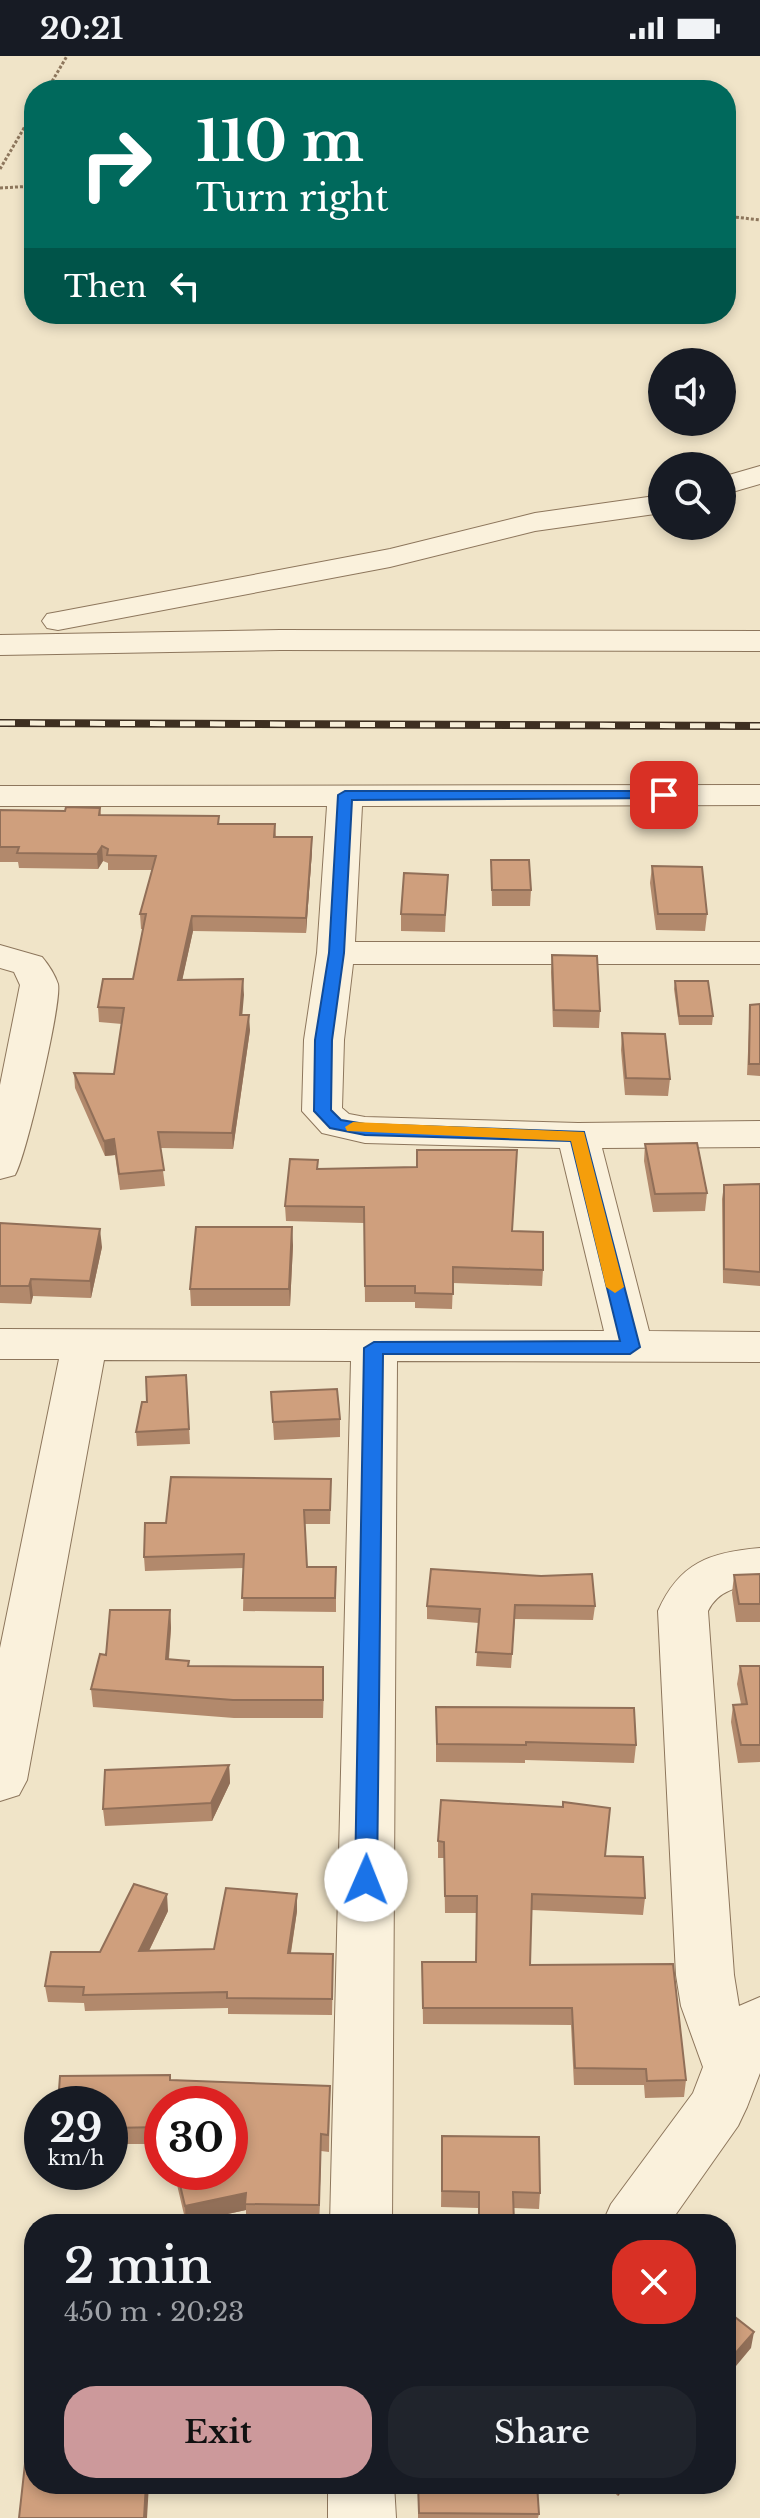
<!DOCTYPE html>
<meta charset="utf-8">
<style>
body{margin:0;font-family:"Libre Baskerville",serif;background:#20242c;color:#f1f3f6;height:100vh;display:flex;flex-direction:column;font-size:30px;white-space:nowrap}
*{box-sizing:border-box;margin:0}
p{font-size:26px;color:#9ea1a6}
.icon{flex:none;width:44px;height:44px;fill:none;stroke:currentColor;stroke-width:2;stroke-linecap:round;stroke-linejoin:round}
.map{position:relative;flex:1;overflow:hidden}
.panel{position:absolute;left:24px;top:2158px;width:712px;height:280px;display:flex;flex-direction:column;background:#171b24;border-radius:32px;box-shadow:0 4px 12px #0003}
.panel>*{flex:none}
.top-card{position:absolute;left:24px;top:24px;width:712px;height:244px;border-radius:32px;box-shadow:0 4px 12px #0003;background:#00695c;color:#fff;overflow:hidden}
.fabs{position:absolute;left:648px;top:292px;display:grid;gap:16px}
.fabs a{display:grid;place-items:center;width:88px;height:88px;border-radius:50%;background:#171b24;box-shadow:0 4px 12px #0003;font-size:40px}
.speed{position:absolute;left:24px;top:2030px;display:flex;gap:16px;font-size:40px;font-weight:700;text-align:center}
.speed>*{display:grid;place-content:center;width:104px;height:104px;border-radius:50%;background:#171b24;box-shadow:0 4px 12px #0003;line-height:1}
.speed small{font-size:20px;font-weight:400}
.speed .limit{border:12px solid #d22;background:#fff;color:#111}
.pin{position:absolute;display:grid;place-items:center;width:68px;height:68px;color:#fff;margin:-34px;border-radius:16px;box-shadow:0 4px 12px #0006}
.me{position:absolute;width:88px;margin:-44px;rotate:1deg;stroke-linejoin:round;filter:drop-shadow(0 0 6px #0008)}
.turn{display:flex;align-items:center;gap:28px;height:168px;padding:0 40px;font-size:36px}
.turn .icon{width:104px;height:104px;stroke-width:2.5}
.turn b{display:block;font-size:56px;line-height:68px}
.then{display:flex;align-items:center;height:76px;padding:0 40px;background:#0003;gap:16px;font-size:30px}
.round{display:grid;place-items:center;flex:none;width:84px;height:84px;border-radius:32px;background:#20242c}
.headline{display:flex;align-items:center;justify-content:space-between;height:136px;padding:0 40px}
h1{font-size:48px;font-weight:600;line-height:60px}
.action{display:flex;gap:16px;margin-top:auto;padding:16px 40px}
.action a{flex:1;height:92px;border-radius:32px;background:#cc999b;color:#111;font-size:32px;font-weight:600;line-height:92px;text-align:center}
.action a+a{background:#20242c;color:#f1f3f6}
.status{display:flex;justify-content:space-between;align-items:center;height:56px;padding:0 40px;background:#171b24;direction:ltr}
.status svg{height:22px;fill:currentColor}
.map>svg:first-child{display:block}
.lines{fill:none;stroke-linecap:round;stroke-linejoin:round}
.minor-casing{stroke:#8d765c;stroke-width:2}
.path{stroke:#8d765c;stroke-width:3;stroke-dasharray:3 2;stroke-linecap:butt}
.minor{fill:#faf1dc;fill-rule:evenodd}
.rail-casing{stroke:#3d2e20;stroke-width:8}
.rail{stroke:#f7eed8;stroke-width:5;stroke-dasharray:15;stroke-linecap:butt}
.wall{fill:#b2896c}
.shaded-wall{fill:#916f58}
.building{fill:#cf9f7d;stroke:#916f58;stroke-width:2}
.route{fill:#1a73e8;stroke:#114b97;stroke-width:2}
.slow{fill:#f59e0b}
</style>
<div class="status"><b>20:21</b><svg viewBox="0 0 49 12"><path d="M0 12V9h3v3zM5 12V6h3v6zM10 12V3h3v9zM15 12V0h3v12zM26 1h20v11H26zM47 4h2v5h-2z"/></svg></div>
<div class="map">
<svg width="760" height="2462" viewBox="0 0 760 2462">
<rect width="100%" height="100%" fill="#f0e4c8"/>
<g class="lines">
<g class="minor-casing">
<path id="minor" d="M760,410V428L722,439V421Z
M662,439V457L535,475L390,511L58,574L47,572L42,565L47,558L58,556L390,493L535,457Z
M280,574L760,575V595L280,594L0,599V579Z
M760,729V749L362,750L355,886H760V908H353L344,984L342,1052L349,1058L365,1061L578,1067L760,1065V1091L602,1092L649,1275L760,1276V1306L397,1305L392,2168H330L351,1305L104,1304L27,1724L19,1739L0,1745V1592L59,1303H0V1273L604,1275L560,1092L365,1087L322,1077L302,1055L304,984L317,897L327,750H0V730Z
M0,889L42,901C48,908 55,919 58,928C62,946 26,1102 15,1119L0,1123V1029L20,929L14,916L0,912Z
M760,1492V1528C739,1530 718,1534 708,1555L734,1919L739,1950L760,1941V2017L747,2051L738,2070L669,2168H602L611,2148L693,2037L703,2011L681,1950L676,1919L658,1555C679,1507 710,1496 760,1492Z
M328,2428H394L396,2462H328Z"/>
</g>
<path class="path" d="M47,34L67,0
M0,113L34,55
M0,132L34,130
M726,160L760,164"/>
<use href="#minor" class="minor"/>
<g class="rail-casing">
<path id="rail" d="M0,667L760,670"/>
</g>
<use href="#rail" class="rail"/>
</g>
<path class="wall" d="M100,752L101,759L219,768H275L276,781H312V795L306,877L193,875L182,924L243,923L242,959L250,974L233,1093L160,1092L165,1130L120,1134L115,1099L105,1100L75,1032L74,1017L114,1018L122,968L99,966L98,951L133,923L143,873H141L140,858L152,814H108V807L103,805L98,813L19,812L18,806H0V754L65,755Z
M491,804L531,834L530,850H492Z
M652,810L707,858L705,875L656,874L650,827Z
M448,819L445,876L401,875V858Z
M552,899L600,955L599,972L553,971L551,916Z
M675,925L713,960L712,969H679L674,933Z
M760,948V1020L747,1019L750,949Z
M622,977L670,1023L668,1040L625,1039L621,994Z
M645,1088L707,1137L705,1155L653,1156L644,1105Z
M318,1104V1113L513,1175L543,1214L542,1230L453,1227L452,1253L415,1252V1246H365L364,1167L286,1165L285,1150Z
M760,1128V1230L723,1227L722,1143L724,1129Z
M0,1167L102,1191L91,1242L33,1240L31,1248L0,1247Z
M293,1189L290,1250H191L190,1233Z
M186,1319L190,1388L137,1390L136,1376Z
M271,1336L340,1363V1381L274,1384Z
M331,1437L330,1468H305L307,1511H336V1556L243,1555L244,1512L145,1515L144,1501L166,1467Z
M760,1518V1566H736L732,1537L734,1519Z
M427,1550H595L593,1564L515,1563L511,1612L476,1610L479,1567L427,1563Z
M170,1554L171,1572L169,1603L189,1610L324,1629L323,1662H234L93,1651L91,1633L106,1599Z
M740,1610H760V1706L738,1707L731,1666L733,1649L741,1648L737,1628Z
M436,1651L636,1689L634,1707L525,1704V1707L436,1706Z
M229,1709L230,1727L212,1765L105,1770L103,1753Z
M438,1785L605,1800L645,1842L643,1859L532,1854L530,1909L686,2024L684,2041L645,2042L644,2029H574L571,1969L423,1968L422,1906H476L477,1857H445L444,1802H438Z
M297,1838V1855L291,1897L333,1914L332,1959L228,1958V1952L85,1955L84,1947L48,1946L45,1930L168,1855L149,1895L214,1893Z
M171,2024L330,2030L329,2096L321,2095L319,2166L246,2165V2154L186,2167L174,2116H230L162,2048V2088H110V2048Z
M442,2080L540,2137L539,2153L514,2152V2168H478V2152L441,2151Z
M418,2428L539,2458L538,2462H418Z
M605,2428H628L618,2440Z"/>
<path class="shaded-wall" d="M312,781V795L306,877V862Z
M102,790L103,805L98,813L97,798Z
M192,860L193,875L179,939L178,924Z
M243,923L244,939L241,974L240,959Z
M249,959L250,974L233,1093L232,1077Z
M114,1083L115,1099L105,1100L104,1085Z
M292,1171L293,1189L290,1250L289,1233Z
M100,1173L102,1191L91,1242L90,1225Z
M31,1223L33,1240L31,1248L29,1230Z
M170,1554L171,1572L167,1621L166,1603Z
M229,1709L230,1727L212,1765L211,1747Z
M167,1838L168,1855L141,1911L139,1895Z
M297,1838V1855L288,1914V1897Z
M321,2078V2095L319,2166V2149Z
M246,2137V2154L186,2167L185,2150Z
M754,2276L751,2292L726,2322V2308Z
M146,2428H149L147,2462H144Z
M622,2428H628L618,2440L619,2431Z"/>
<path class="building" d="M66,751L100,752L99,759L219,760L218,768H275L274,781H312L306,862L192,860L178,924L243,923L240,959H249L232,1077L158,1076L164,1114L119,1118L114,1083L104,1085L74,1017L114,1018L124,952L98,951L103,923H133L146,858H140L156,800L107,799L108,793L102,790L97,798L17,797L19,791H0V754L65,755Z
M491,804H529L531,834H492Z
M652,810L702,811L707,858H658Z
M404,817L448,819L445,859L401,858Z
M552,899L597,900L600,955L554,954Z
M675,925H708L713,960H679Z
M760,948V1008H749L750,949Z
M622,977L665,978L670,1023L626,1022Z
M697,1087L707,1137L655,1138L645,1088Z
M417,1094H517L512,1175L543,1176V1214L453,1211V1238L415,1237V1230H365L364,1151L285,1150L290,1103L318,1104L317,1113L417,1111Z
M760,1128V1216L724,1213V1129Z
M0,1167L100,1173L90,1225L31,1223L29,1230H0Z
M196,1171H292L289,1233H190Z
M186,1319L189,1373L136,1376L142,1346H147L146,1321Z
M337,1333L340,1363L273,1366L271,1336Z
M171,1421L331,1423L330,1454H304L307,1511H336L335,1542H242L244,1498L144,1501L145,1467H166Z
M431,1513L541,1520L592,1518L595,1550L515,1549L512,1598L476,1596L480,1553L427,1550Z
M760,1518V1548H739L734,1519Z
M110,1554H170L166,1603L189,1605L188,1610L323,1611V1644H233L91,1633L100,1598L106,1599Z
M740,1610H760V1689H741L733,1649L747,1648Z
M436,1651L634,1652L636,1689L526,1686V1689L437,1688Z
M229,1709L211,1747L103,1753L105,1714Z
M441,1744L563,1751V1746L610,1752L605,1800L643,1801L645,1842L532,1838L530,1909L673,1908L686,2024L647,2025L646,2013L575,2012L572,1952H423L422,1906H476L477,1840H445L444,1786L438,1785Z
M134,1828L167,1838L139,1895L214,1893L226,1832L297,1838L288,1897L333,1898L332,1943L227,1942V1936L83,1939L84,1931L45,1930L51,1896H100Z
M170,2019V2024L330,2030L328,2079L321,2078L319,2149L245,2148L246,2137L185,2150L177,2116H230V2048H162V2071L110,2072V2048H58L60,2020Z
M442,2080L539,2081L540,2137L513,2136L514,2168H479V2136L442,2135Z
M726,2254L754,2276L726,2308Z
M27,2390H34V2428H146L144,2462H19Z
M418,2428H537L539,2458L419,2457Z"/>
<path class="route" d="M664,735L669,736V742L352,744L344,897L332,984L331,1054L341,1064L365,1068L584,1076L640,1291L630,1298H383L377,1824L374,1830H358L355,1824L364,1292L374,1286L620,1285L571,1085L365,1079L330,1072L314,1055L315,984L329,897L338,739L345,735Z"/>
<path class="slow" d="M353,1066L584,1076L624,1231L615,1237L606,1231L571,1085L347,1075L345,1071Z"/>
</svg>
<div class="fabs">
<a><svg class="icon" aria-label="sound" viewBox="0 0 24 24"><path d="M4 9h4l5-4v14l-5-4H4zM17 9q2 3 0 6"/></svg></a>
<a><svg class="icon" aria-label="search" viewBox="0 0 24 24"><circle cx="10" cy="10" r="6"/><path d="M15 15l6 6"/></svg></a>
</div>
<div class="speed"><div>29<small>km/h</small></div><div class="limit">30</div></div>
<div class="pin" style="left:664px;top:739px;background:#d93025"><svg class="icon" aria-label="arrive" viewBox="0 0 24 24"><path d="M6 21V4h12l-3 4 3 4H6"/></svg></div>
<svg class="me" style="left:366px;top:1824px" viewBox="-20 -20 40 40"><circle r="19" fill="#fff"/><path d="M0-13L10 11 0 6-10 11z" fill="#1a73e8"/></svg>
<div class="top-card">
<div class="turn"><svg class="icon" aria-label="right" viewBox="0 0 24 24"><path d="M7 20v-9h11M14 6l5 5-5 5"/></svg><div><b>110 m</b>Turn right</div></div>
<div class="then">Then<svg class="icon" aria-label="left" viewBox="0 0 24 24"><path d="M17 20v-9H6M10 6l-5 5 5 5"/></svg></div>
</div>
<section class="panel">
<div class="headline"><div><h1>2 min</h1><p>450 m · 20:23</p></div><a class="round" style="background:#d93025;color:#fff"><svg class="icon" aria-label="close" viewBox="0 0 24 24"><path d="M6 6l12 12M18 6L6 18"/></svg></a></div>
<div class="action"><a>Exit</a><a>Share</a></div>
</section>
</div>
